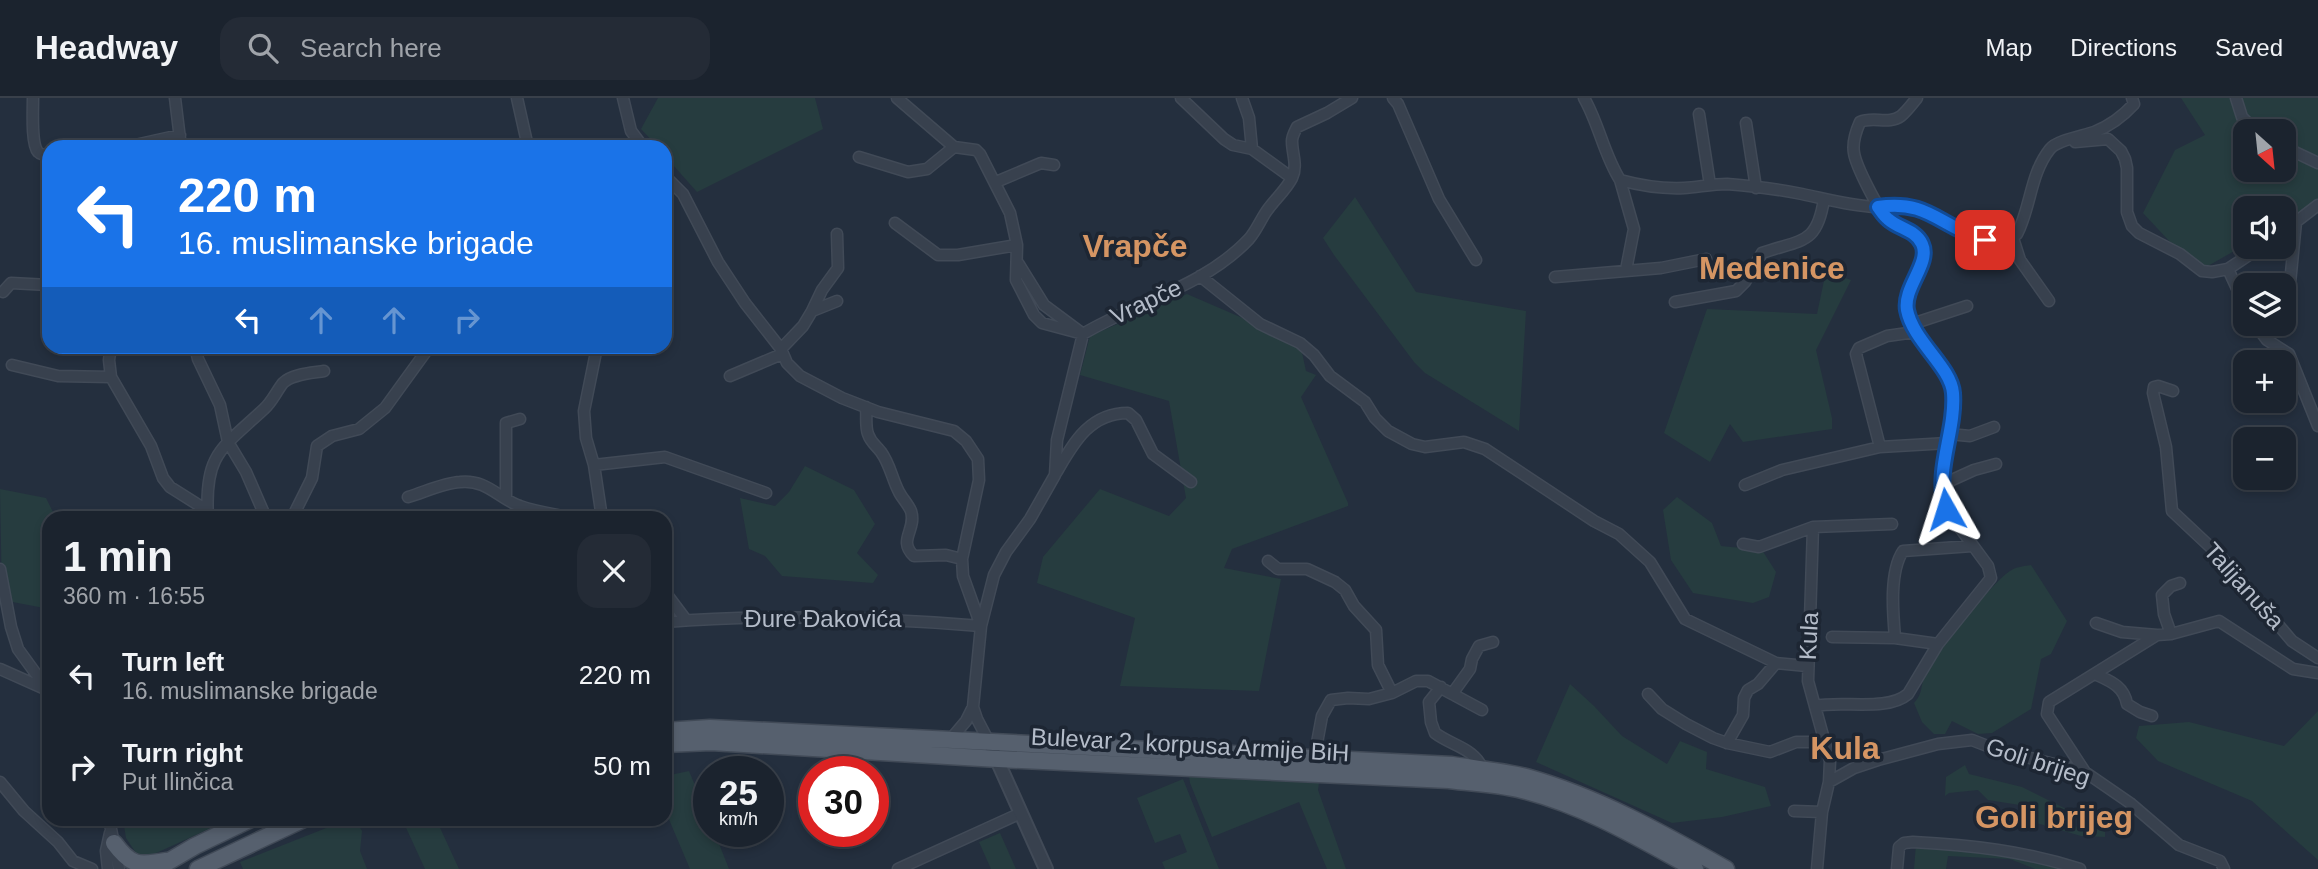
<!DOCTYPE html>
<meta charset="utf-8">
<style>
body{margin:0;font-family:Helvetica,sans-serif;background:#242b36;color:#f1f3f6;height:100vh;display:flex;flex-direction:column;font-size:26px;white-space:nowrap}
*{box-sizing:border-box;margin:0}
p{font-size:23px;color:#a0a4aa}
.icon{flex:none;width:38px;height:38px;fill:none;stroke:currentColor;stroke-width:2;stroke-linecap:round;stroke-linejoin:round}
.map{position:relative;flex:1;overflow:hidden}
.sheet{position:absolute;left:42px;top:413px;width:630px;height:315px;display:flex;flex-direction:column;background:#1b232e;border-radius:21px;box-shadow:0 4px 10px #0003,0 0 0 2px #39404a}
.sheet>*{flex:none}
.banner{position:absolute;left:42px;top:42px;width:630px;height:214px;border-radius:21px;box-shadow:0 4px 10px #0003,0 0 0 2px #39404a;background:#1a73e8;color:#fff;overflow:hidden}
.needle{width:46px;rotate:153deg}
.buttons{position:absolute;left:2233px;top:21px;display:grid;gap:14px}
.buttons a{display:grid;place-items:center;width:63px;height:63px;border-radius:14px;background:#1b232e;box-shadow:0 4px 10px #0003,0 0 0 2px #39404a;font-size:35px}
.speed{position:absolute;left:693px;top:658px;display:flex;gap:14px;font-size:35px;font-weight:700;text-align:center}
.speed>*{display:grid;place-content:center;width:91px;height:91px;border-radius:50%;background:#1b232e;box-shadow:0 4px 10px #0003,0 0 0 2px #39404a;line-height:1}
.speed small{font-size:18px;font-weight:400}
.speed .limit{border:10px solid #d22;background:#fff;color:#111}
.pin{position:absolute;display:grid;place-items:center;width:60px;height:60px;color:#fff;margin:-30px;border-radius:14px;box-shadow:0 4px 10px #0006}
.me{position:absolute;width:77px;margin:-38px;rotate:354deg;stroke-linejoin:round;filter:drop-shadow(0 0 5px #0008)}
.turn{display:flex;align-items:center;gap:24px;height:147px;padding:0 21px;font-size:32px}
.turn .icon{width:91px;height:91px;stroke-width:2.5}
.turn b{display:block;font-size:49px;line-height:60px}
.lanes{display:flex;align-items:center;height:66px;padding:0 21px;background:#0003;justify-content:center;gap:35px;direction:ltr}
.lanes .off{opacity:.35}
.round{display:grid;place-items:center;flex:none;width:74px;height:74px;border-radius:21px;background:#242b36}
.overview{display:flex;align-items:center;justify-content:space-between;height:119px;padding:0 21px}
h1{font-size:42px;font-weight:700;line-height:52px}
ul{padding:0;list-style:none}
li{display:flex;align-items:center;gap:21px;height:91px;padding:0 21px}
li div{flex:1}
li b{display:block;font-size:26px}
li em{font-style:normal}
header{display:flex;align-items:center;gap:42px;box-sizing:border-box;height:98px;padding:0 35px;background:#1b232e;border-bottom:2px solid #39404a}
header strong{font-size:33px}
nav{display:flex;gap:38px;margin-inline-start:auto;font-size:24px}
.search{width:490px;height:63px;background:#242b36;display:flex;align-items:center;gap:18px;box-sizing:border-box;padding:0 24px;border-radius:21px;color:#a0a4aa;font-size:26px}
.map>svg:first-child{display:block}
.green{fill:#263c3f;fill-rule:evenodd}
.lines{fill:none;stroke-linecap:round;stroke-linejoin:round}
.minor-casing{stroke:#414a57;stroke-width:13}
.tertiary-casing{stroke:#414a57;stroke-width:16}
.primary-casing{stroke:#414a57;stroke-width:19}
.minor{stroke:#38414e;stroke-width:10}
.tertiary{stroke:#38414e;stroke-width:12}
.primary{stroke:#56606e;stroke-width:16}
.route-casing{stroke:#114b97;stroke-width:18}
.route{stroke:#1a73e8;stroke-width:12}
.labels{text-anchor:middle;stroke-width:7;stroke-linejoin:round;paint-order:stroke}
.street-label{font-size:24px;fill:#b4bcc9;stroke:#1d2633}
.district-label{font-size:32px;font-weight:bold;fill:#d59563;stroke:#1d2633}
</style>
<header>
<strong>Headway</strong>
<div class="search"><svg class="icon" aria-label="search" viewBox="0 0 24 24"><circle cx="10" cy="10" r="6"/><path d="M15 15l6 6"/></svg>Search here</div>
<nav><a>Map</a><a>Directions</a><a>Saved</a></nav>
</header>
<div class="map">
<svg width="2318" height="771" viewBox="0 0 2318 771">
<rect width="100%" height="100%" fill="#242f3e"/>
<path class="green" d="M658,0H815L823,31L697,94L665,58V49H658L641,31Z
M2181,0H2318V116L2297,114L2284,123V110H2245V147L2206,169L2171,145L2143,115L2175,52L2205,37ZM2245,33H2284V72L2245,71Z
M1355,99L1416,194L1526,213L1519,333L1425,275L1414,264L1334,157L1323,140Z
M1826,173L1851,182L1816,252L1832,320V331L1743,344L1730,326L1710,364L1664,335L1707,211L1817,216Z
M1187,196L1300,245L1306,273L1316,277L1301,299L1348,405V408L1232,451L1224,470L1281,481L1259,593L1120,588L1135,520L1037,485L1043,459L1100,391L1169,418L1186,400L1169,303L1080,277L1090,238Z
M805,368L854,392L875,426L857,455L878,477L873,485L782,478L765,458L749,451L740,400L775,408L789,394Z
M0,391L46,400L56,420H49V523L44,510L2,502Z
M1677,399L1712,425L1721,448L1762,452L1776,474L1769,499L1753,505L1693,495L1671,462L1663,412Z
M2031,467L2067,523L2051,556L2041,561L2031,611L1992,635L1978,636L1952,623L1945,636H1934L1922,624L1914,605C1923,595 1920,591 1924,580C1931,561 1993,483 2010,473C2015,469 2025,468 2031,467Z
M1570,586L1594,608L1622,638L1667,666L1680,643L1707,654L1706,671L1765,689L1771,708L1722,719L1672,725L1536,664Z
M2318,613V762L2252,703L2158,663L2136,640L2139,628L2189,624L2284,648Z
M1965,667L1969,676L2022,689L2074,715L2072,727L2086,732L2091,728L2105,734V739L2081,738L2033,724L2026,708L1988,702L1978,692L1949,695L1945,698L1946,679Z
M689,673L709,721V733H714L729,771H690L665,712V678Z
M1189,678L1319,685L1318,692L1346,771H1327L1299,704L1212,739L1190,685Z
M1183,681L1219,771H1165L1162,764L1187,754L1180,736L1155,745L1137,700Z
M123,721H231L154,756L140,761L126,740Z
M349,721H355L362,733L360,753L367,771H243L240,764Z
M402,721H436L459,771H425Z
M1000,735L1016,771H991L979,744Z
M1916,746L2007,755L2067,771H2035L2010,761L1948,758L1946,771H1914Z"/>
<g class="lines">
<g class="minor-casing">
<path id="minor" d="M33,0C33,12 31,46 38,54C41,57 45,57 49,57
M175,0L181,49
M517,0L528,49
M623,0L631,33L643,49
M1181,0L1224,41L1233,47L1252,51L1292,80
M1242,0L1249,20L1252,51
M1393,0L1398,6L1439,101L1476,162
M1584,0C1599,26 1604,57 1620,82C1642,88 1662,91 1684,90C1699,89 1712,86 1727,86C1751,88 1778,91 1802,96C1826,101 1851,108 1876,109C1885,109 1894,106 1903,107C1935,110 1987,162 2017,136C2031,109 2030,76 2050,51C2057,42 2083,38 2094,34C2110,28 2123,18 2134,6L2132,0
M2236,0L2242,19L2256,33
M1699,16L1710,87
M1746,25L1756,90
M2075,44L2108,41L2121,53L2125,61L2127,70V114L2132,128L2139,135L2180,156L2202,173L2212,174L2228,171L2261,149
M126,49L180,37
M2284,49L2318,65
M859,59L908,74L927,71L954,49
M665,78L683,96L718,164L745,205L781,251L787,265L800,278L842,300L878,314L954,333L966,343L978,361L979,382L962,461L963,478L981,528L973,609L977,621L989,644
M1620,82L1634,131L1626,172
M996,84L1041,65L1054,67
M895,125L938,157H958L1017,147
M2284,133L2318,107
M2013,140L2020,162L2049,203
M1018,165L1044,207L1083,236C1137,204 1205,188 1249,141C1256,133 1260,123 1266,114C1274,102 1286,92 1292,80C1298,67 1292,56 1292,43C1292,38 1295,33 1297,29L1327,15L1352,0
M2228,171L2245,208
M1200,178L1260,226L1300,245L1314,257L1330,278L1365,304L1375,320L1388,333L1412,346L1425,349L1464,344L1485,351L1594,423L1619,436L1650,464L1685,521L1776,565L1807,568
M1555,179L1661,170L1706,161
M3,194L11,185L49,187
M1675,204L1736,193L1745,184L1762,155C1802,141 1817,147 1824,101
M812,213L822,192L838,170L837,136
M2287,216L2296,124
M1912,226L1967,208
M2255,226L2267,242L2289,256L2318,328
M111,248L109,262L111,279
M195,248L198,261L220,307L228,344L246,374L266,420
M595,248L596,254L584,313L586,340L594,367L602,420
M781,251L803,228L812,213L837,203
M12,267L58,278L111,279L151,348L163,380L170,389L208,413
M730,278L782,256
M2173,293L2158,288L2154,289L2153,295L2166,349L2172,413L2221,459L2292,543L2318,560
M866,309C867,318 865,328 868,336C871,345 876,347 881,354C890,366 892,381 899,394C902,400 908,406 911,413C917,432 897,442 914,458L946,457L962,461
M1949,336L1970,338L1994,329
M1880,349L1856,256L1859,250L1887,238L1915,234
M594,367L665,359L766,395
M1056,375C1073,346 1089,315 1128,315L1136,322L1153,356L1191,384
M1745,387L1782,372L1880,349L1948,345
M1941,387L1974,372L1996,366
M408,399C425,394 443,385 460,384C487,381 499,401 520,408C536,414 555,416 573,420
M506,399V325L520,321
M208,420C204,356 221,351 264,311C272,304 276,294 283,285C292,276 312,275 324,273
M292,420L312,380L317,348L332,338L359,331L385,310L430,248
M1743,446L1759,449L1813,429
M1268,463L1278,471H1307L1335,484L1345,492L1354,508L1376,532L1378,567L1392,595L1369,601L1348,600L1331,602L1322,618L1314,661
M0,471L11,529L18,551L47,591
M665,494L686,522
M665,524C770,516 876,519 981,528L994,477L1006,454L1030,421L1055,377L1057,342L1083,236L1042,225L1034,217L1016,182L1017,147L1010,115L980,56L976,52L954,49L897,0
M2096,525L2122,534L2157,537
M2171,536L2164,516L2162,497L2171,488L2180,485
M1832,539L1895,540
M1938,546L1895,540C1893,516 1889,474 1903,453L1972,448
M0,571L45,591
M2095,576C2110,583 2124,588 2127,606L2140,614L2152,618
M1441,589L1429,604L1431,624L1435,635C1452,648 1475,650 1483,672
M1392,595L1416,583H1428L1482,612
M1452,596L1470,571L1472,561L1479,548L1493,544
M1648,596L1662,611L1686,626L1713,640L1727,645L1770,654L1796,644H1827
M1815,608C1842,602 1887,614 1908,596L1938,546L1991,480L1988,468L1946,411C1933,370 1960,330 1953,289C1951,283 1946,277 1942,271C1929,253 1911,234 1907,211C1903,188 1931,165 1922,146C1915,131 1898,131 1888,121C1878,112 1856,68 1854,55C1852,44 1856,33 1860,24C1873,18 1889,27 1901,18C1907,13 1912,6 1917,0
M950,642L966,623L973,609
M1727,645L1743,617L1744,600L1748,592L1758,586L1776,565
M2085,674L2047,616L2049,604L2157,537L2171,536L2219,523L2293,571L2318,575
M0,684L24,713L58,744L73,763L92,771
M1829,684L1854,670L1878,662L1938,646L1972,642L1995,651L2085,674L2130,705L2179,747L2220,763L2224,771
M1794,713L1822,714
M109,721L119,771
M108,771L106,753L110,735
M898,771L1021,715
M1817,771L1822,714L1829,684L1830,663L1808,583L1813,429L1892,426
M1897,771L1899,749L1904,745L1913,744C1971,747 2025,753 2080,771"/>
</g>
<g class="tertiary-casing">
<path id="tertiary" d="M989,644L1046,771"/>
</g>
<g class="primary-casing">
<path id="primary" d="M665,633L710,630L1452,667C1476,671 1502,673 1526,679C1598,699 1662,735 1726,771
M665,646L711,644L998,661L1449,682C1472,685 1496,686 1518,691C1582,706 1639,740 1695,771
M114,745C131,768 138,768 166,763
M156,771L195,748L251,721
M198,771L304,721"/>
</g>
<use href="#minor" class="minor"/>
<use href="#tertiary" class="tertiary"/>
<use href="#primary" class="primary"/>
</g>
<g class="lines">
<g class="route-casing">
<path id="route" d="M1946,411C1934,372 1956,334 1953,295C1951,269 1913,243 1907,212C1903,189 1931,165 1922,146C1916,132 1899,131 1888,121C1884,118 1881,113 1878,109C1929,101 1941,130 1985,142"/>
</g>
<use href="#route" class="route"/>
</g>
<g class="labels">
<g class="street-label">
<text transform="translate(1146 204) rotate(-25)" y="8">Vrapče</text>
<text transform="translate(2244 488) rotate(48)" y="8">Talijanuša</text>
<text x="823" y="529">Đure Đakovića</text>
<text transform="translate(1809 538) rotate(-87)" y="8">Kula</text>
<text transform="translate(1190 647) rotate(3)" y="8">Bulevar 2. korpusa Armije BiH</text>
<text transform="translate(2038 664) rotate(18)" y="8">Goli brijeg</text>
</g>
<g class="district-label">
<text x="1135" y="159">Vrapče</text>
<text x="1772" y="181">Medenice</text>
<text x="1845" y="661">Kula</text>
<text x="2054" y="730">Goli brijeg</text>
</g>
</g>
</svg>
<div class="buttons">
<a><svg class="needle" viewBox="-14 -14 28 28"><path d="M0-13l5 13h-10z" fill="#e53935"/><path d="M0 13l5-13h-10z" fill="#a0a4aa"/></svg></a>
<a><svg class="icon" aria-label="sound" viewBox="0 0 24 24"><path d="M4 9h4l5-4v14l-5-4H4zM17 9q2 3 0 6"/></svg></a>
<a><svg class="icon" aria-label="layers" viewBox="0 0 24 24"><path d="M12 4l9 5-9 5-9-5zM3 14l9 5 9-5"/></svg></a>
<a>+</a>
<a>−</a>
</div>
<div class="speed"><div>25<small>km/h</small></div><div class="limit">30</div></div>
<div class="pin" style="left:1985px;top:142px;background:#d93025"><svg class="icon" aria-label="arrive" viewBox="0 0 24 24"><path d="M6 21V4h12l-3 4 3 4H6"/></svg></div>
<svg class="me" style="left:1946px;top:411px" viewBox="-20 -20 40 40"><path d="M0-17L14 15 0 8-14 15z" fill="#1a73e8" stroke="#fff" stroke-width="4"/></svg>
<div class="banner">
<div class="turn"><svg class="icon" aria-label="left" viewBox="0 0 24 24"><path d="M17 20v-9H6M10 6l-5 5 5 5"/></svg><div><b>220 m</b>16. muslimanske brigade</div></div>
<div class="lanes"><svg class="icon" aria-label="left" viewBox="0 0 24 24"><path d="M17 20v-9H6M10 6l-5 5 5 5"/></svg><svg class="icon off" aria-label="ahead" viewBox="0 0 24 24"><path d="M12 20V5M6 11l6-6 6 6"/></svg><svg class="icon off" aria-label="ahead" viewBox="0 0 24 24"><path d="M12 20V5M6 11l6-6 6 6"/></svg><svg class="icon off" aria-label="right" viewBox="0 0 24 24"><path d="M7 20v-9h11M14 6l5 5-5 5"/></svg></div>
</div>
<section class="sheet">
<div class="overview"><div><h1>1 min</h1><p>360 m · 16:55</p></div><a class="round"><svg class="icon" aria-label="close" viewBox="0 0 24 24"><path d="M6 6l12 12M18 6L6 18"/></svg></a></div>
<ul>
<li><svg class="icon" aria-label="left" viewBox="0 0 24 24"><path d="M17 20v-9H6M10 6l-5 5 5 5"/></svg><div><b>Turn left</b><p>16. muslimanske brigade</p></div><em>220 m</em></li>
<li><svg class="icon" aria-label="right" viewBox="0 0 24 24"><path d="M7 20v-9h11M14 6l5 5-5 5"/></svg><div><b>Turn right</b><p>Put Ilinčica</p></div><em>50 m</em></li>
</ul>
</section>
</div>
